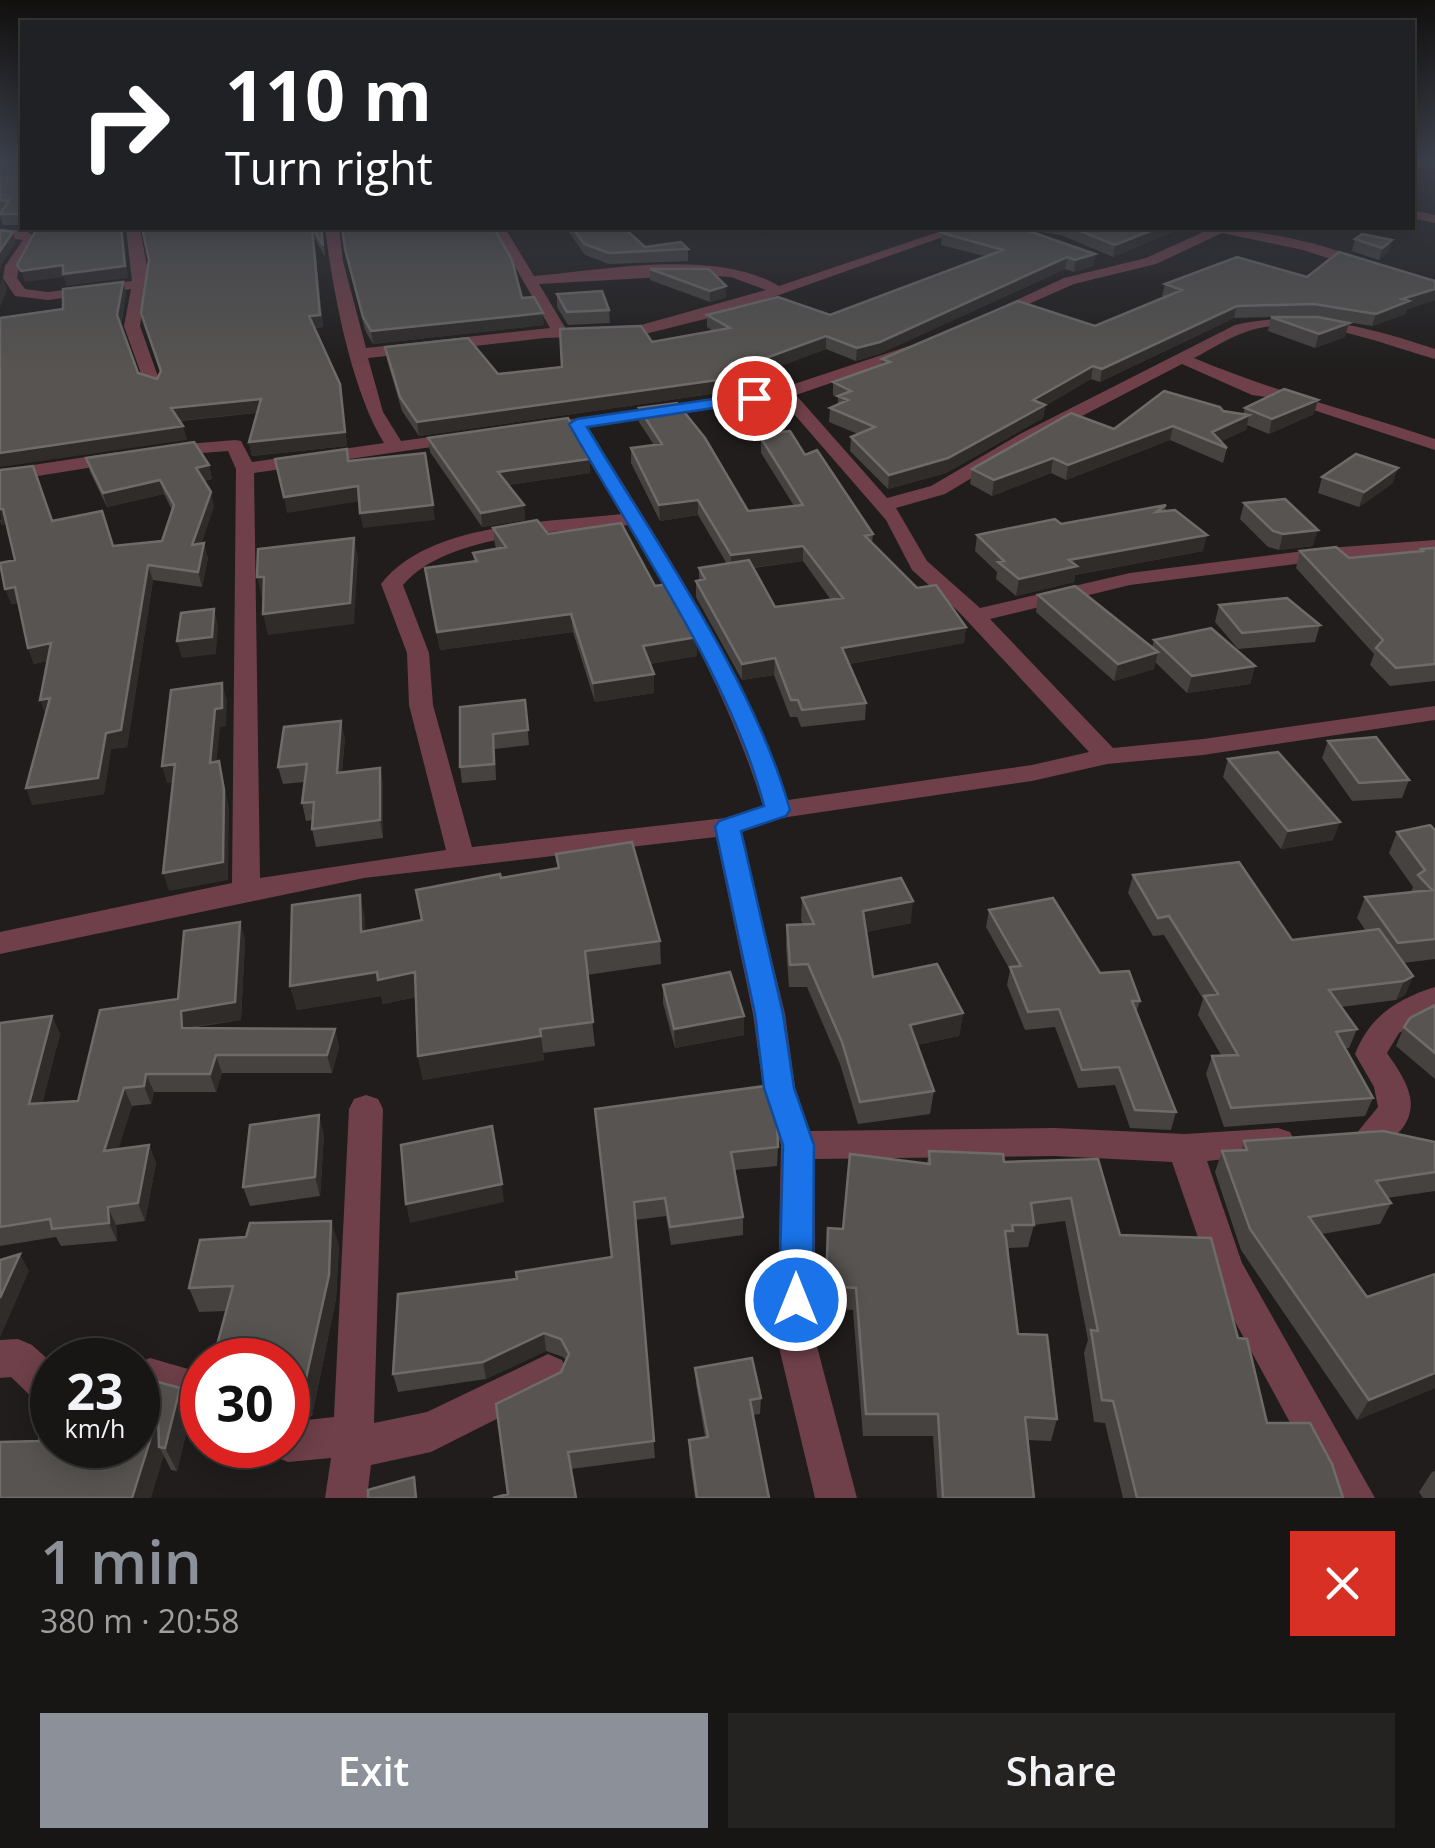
<!DOCTYPE html>
<meta charset="utf-8">
<style>
body{margin:0;font-family:"Open Sans",sans-serif;background:#252322;color:#f1f3f6;height:100vh;display:flex;flex-direction:column;font-size:38px;white-space:nowrap}
*{box-sizing:border-box;margin:0}
p{font-size:32px;color:#9f9fa0}
.icon{flex:none;width:55px;height:55px;fill:none;stroke:currentColor;stroke-width:2;stroke-linecap:round;stroke-linejoin:round}
.map{position:relative;height:1498px;overflow:hidden}
.side{display:flex;flex-direction:column;background:#181615;flex:1}
.side>*{flex:none}
.hud{position:absolute;left:20px;top:20px;width:1395px;height:210px;border-radius:0px;box-shadow:0 5px 25px #0003,0 0 0 2px #363534;background:#202124;color:#fff;overflow:hidden}
.speed{position:absolute;left:30px;top:1338px;display:flex;gap:20px;font-size:50px;font-weight:700;text-align:center}
.speed>*{display:grid;place-content:center;width:130px;height:130px;border-radius:50%;background:#181615;box-shadow:0 5px 25px #0003,0 0 0 2px #363534;line-height:1}
.speed small{font-size:25px;font-weight:400}
.speed .limit{border:15px solid #d22;background:#fff;color:#111}
.pin{position:absolute;display:grid;place-items:center;width:85px;height:85px;color:#fff;margin:-42px;border:5px solid #fff;border-radius:50%;box-shadow:0 2px 10px #0007}
.me{position:absolute;width:110px;margin:-55px;rotate:0deg;stroke-linejoin:round;filter:drop-shadow(0 0 8px #0008)}
.turn{display:flex;align-items:center;gap:35px;height:210px;padding:0 40px;font-size:45px}
.turn .icon{width:130px;height:130px;stroke-width:2.5}
.turn b{display:block;font-size:70px;line-height:85px}
.round{display:grid;place-items:center;flex:none;width:105px;height:105px;border-radius:0px;background:#252322}
.overview{display:flex;align-items:center;justify-content:space-between;height:170px;padding:0 40px}
h1{font-size:60px;font-weight:600;line-height:75px;color:#8c9099}
.button{display:flex;gap:20px;margin-top:auto;padding:20px 40px}
.button a{flex:1;height:115px;border-radius:0px;background:#8c9099;color:#fff;font-size:40px;font-weight:600;line-height:115px;text-align:center}
.button a+a{background:#252322;color:#f1f3f6}
.map>svg:first-child{display:block}
.lines{fill:none;stroke-linecap:round;stroke-linejoin:round}
.street{fill:#6f4049;fill-rule:evenodd}
.wall{fill:#454240;fill-rule:evenodd}
.shaded-wall{fill:#2f2c2a}
.building{fill:#575451;stroke:#6e6b69;stroke-width:2.5}
.route{fill:#1a73e8;stroke:#114b97;stroke-width:2.5}
</style>
<div class="map">
<svg width="1435" height="1498" viewBox="0 0 1435 1498">
<rect width="100%" height="100%" fill="#201d1c"/>
<g class="lines">
<path class="street" d="M1412,210L1435,215V223L1412,218Z
M126,228H140L148,272L140,326L161,385L153,390L145,385L124,326L131,289L48,300L15,296L3,278L5,266L23,240L0,237V229L26,231L38,239L19,266L17,278L25,289L48,292L132,281Z
M325,228H339L343,261L366,348L550,328L493,228H505L534,276C605,270 715,248 779,286L950,228H968L725,314L641,335L545,338L368,358L383,412L401,441L459,433L468,438L459,443L254,473L260,878L446,850L409,705L407,653L381,584C428,522 550,522 622,514L571,430L539,434L530,429L533,425L782,388L909,346L917,351L915,354L796,395L887,498L931,486L1020,434L1235,325C1302,309 1370,327 1435,349V359C1377,343 1304,310 1243,333C1226,339 1210,350 1194,358C1272,391 1354,412 1435,439V450L1280,399L1252,395L1182,364L1032,442L945,494L896,508L927,561L980,608L1130,573L1328,548L1435,540V552L1328,560L1130,585L990,619L1113,748L1203,739L1435,706V720L1203,755L1107,764L1032,781L781,818L741,832L785,1014L795,1087L810,1131L1055,1128L1185,1134L1278,1128L1290,1132L1295,1142L1290,1152L1207,1161L1242,1263L1375,1498H1331L1213,1281L1172,1162L1055,1156L815,1159V1339L857,1498H815L777,1339L781,1145L763,1087L753,1014L716,837L364,878L0,954V932L232,883L236,469L228,451L163,456L154,451L163,446L235,440L241,441L252,462L384,443C351,389 333,292 325,228ZM698,275L731,277L766,290L641,325L566,329L539,284ZM781,399L886,520L912,570L958,611L1089,752L1032,765L788,800C742,665 662,548 588,427ZM629,525C683,615 732,705 763,806L725,818L472,847L433,705L429,653L403,585C448,532 564,532 629,525Z
M1212,228C1250,228 1341,245 1371,266L1364,270L1303,250L1222,233L1156,264L1074,284L997,318L984,315L1064,278L1146,258Z
M119,452L125,454V462L0,482V470Z
M1435,987V1012L1399,1033L1387,1053C1396,1066 1407,1081 1410,1097C1416,1124 1387,1153 1361,1144L1356,1134L1378,1107L1374,1087L1355,1054C1370,1016 1397,999 1435,987Z
M366,1095L378,1099L383,1109L374,1423L427,1412L548,1354L562,1360L568,1373L562,1386L431,1452L371,1465L367,1498H325L331,1458L288,1462L278,1458C260,1468 242,1467 224,1459L218,1445H288V1422L334,1417L349,1109L354,1099Z
M18,1339L32,1345L52,1363V1408L38,1403L11,1377L0,1378V1340Z
M150,1358L202,1373V1411L152,1397L138,1402V1363Z"/>
</g>
<path class="wall" d="M0,160H22V225H3L0,216L1,212H0Z
M1412,160H1435V169L1412,165Z
M142,228H323L325,257L314,237L323,327L314,328L340,384L347,446L252,456L249,442L257,413L180,421L187,440L63,309L123,282L126,293L121,325L138,373L157,379L160,372L141,313L149,260Z
M342,228L522,298L544,325L373,344L365,330L347,260Z
M566,228H624L645,247L688,249V261L609,264L585,255Z
M957,228H1175L1174,231L1113,257L1061,235L1024,229L1095,254L1093,266L1074,272L1065,269L879,354L856,361L826,349L753,376V388L419,436L402,411L387,360L385,347L498,374L562,367L652,342L713,331L707,327V315H830L960,267L961,265L984,256L941,245L942,233Z
M1362,234L1392,240L1388,252L1379,260L1352,251L1355,239Z
M650,269L726,297L710,302L650,280Z
M1307,277L1435,281V300L1407,309L1405,314L1372,326L1323,318L1345,337L1315,348L1268,331L1271,317L1234,318L1100,382L1091,379L1045,406L1043,418L946,473L888,489L850,451L851,437L858,434L829,422L830,408L838,405V398L833,395V382L881,365L882,359L1095,326L1165,297L1162,296L1165,284Z
M557,294L609,310L610,323L568,325L557,307Z
M639,408L748,511L794,506L761,453V438H765V433L805,455L873,534L872,543L917,588L966,627L964,643L849,664L866,703L865,720L801,727L797,717H790L774,675L742,680L696,597V581L699,580V568L727,564L698,515L660,521L631,463V448L654,445L639,422ZM803,561L831,600L775,607L753,568Z
M1245,408L1314,414L1269,434L1247,425L1246,430L1221,441L1227,448L1223,463L1170,440L1066,480L1051,473L992,496L970,484L972,469L1114,429L1223,411L1243,414Z
M428,438L589,459L590,473L508,485L524,505L525,520L482,527L430,452Z
M86,458L209,465L212,479L204,481L214,506L201,544L208,558L202,587L153,580L127,747L111,749L104,794L32,805L46,714L47,661L34,664L28,648L19,603L11,604L15,560L7,523L2,525L0,520L52,521L113,546L162,541L172,510L164,494L107,507L90,472Z
M1322,477L1393,483L1359,507L1318,493Z
M1244,503L1313,546L1279,550L1268,547L1240,519Z
M1166,505L1165,511L1203,551L1075,575L1074,582L1016,596L996,579L997,572L975,551L977,535L1061,524Z
M493,528L548,534L655,586L697,637V656L649,664L654,693L595,702L573,632L440,650L425,568L474,562L473,553L497,549L495,545Z
M1435,548V681L1390,686L1370,665L1374,654L1296,568L1300,551L1349,558L1420,551L1421,549Z
M1038,595L1152,647L1154,640L1255,666L1250,684L1187,693L1155,662L1154,669L1114,681L1036,612Z
M1219,605L1320,625L1315,642L1238,649L1215,622Z
M525,700L529,745L495,749L496,780L462,783L460,767Z
M345,738L342,772L380,768L383,785V838L316,847L312,829L313,820L306,821L302,803L304,782L283,784L278,767Z
M1328,741L1409,780L1402,798L1352,801L1322,758Z
M1228,759L1333,840L1281,849L1223,777Z
M1435,830V959L1403,963L1413,976L1405,995L1396,1000L1341,1007L1357,1029L1349,1048H1345L1373,1098L1365,1116L1224,1127L1206,1074L1212,1056L1221,1055L1198,1015L1203,999L1164,935L1153,936L1128,893L1133,875L1292,940L1366,931L1357,918L1365,897L1411,892L1413,887L1389,853L1397,832Z
M556,854L660,941L661,964L587,975L595,1046L543,1053L544,1060L423,1080L418,1056L416,997L383,1004L381,996L297,1010L290,986L365,918V932L422,920L501,878L558,869Z
M802,898L911,923L866,932L873,977L963,1013L959,1036L917,1045L934,1091L930,1114L858,1124L840,1064L807,987H789L786,947L787,925H803L801,920Z
M989,910L1100,973L1140,1001L1136,1013L1176,1112L1171,1130L1130,1128L1115,1085L1078,1088L1055,1027L1025,1030L1007,985L1010,970L986,927Z
M240,922L245,940L241,1020L190,1028L335,1029L339,1047L332,1073H222L216,1092H154L151,1104L132,1106L118,1149L149,1145L156,1163L145,1221L116,1225L117,1241L61,1246L56,1237L0,1246V1023L52,1016L60,1034L42,1103L78,1101L178,999Z
M663,985L744,1016V1035L675,1048L663,1003Z
M1435,1005V1079L1396,1046L1404,1027Z
M595,1109L778,1147L777,1166L734,1170L743,1217V1235L671,1245L666,1216L635,1220L655,1458L571,1469L508,1494L566,1361L563,1357L546,1351L486,1379L398,1392L393,1374L517,1279L611,1257Z
M324,1134L320,1196L250,1206L243,1187Z
M1244,1141L1435,1142V1191L1387,1198L1391,1203L1380,1224L1322,1234L1435,1388L1357,1420L1241,1250L1215,1172L1222,1151L1241,1150Z
M929,1151L1004,1162L1098,1159L1120,1235L1238,1338L1267,1423L1343,1498H1123L1105,1423L1094,1422L1084,1353L1088,1340L1065,1221L1034,1225L1028,1247L1009,1248L1008,1254L1018,1334L1057,1419L1051,1441L1027,1440L1034,1498H937L933,1436H863L853,1310L824,1308L828,1228L843,1229L927,1163Z
M339,1245L336,1299L312,1416L288,1418V1360L226,1311L199,1312L189,1288Z
M695,1368L761,1398L760,1414L752,1415L769,1498H695L689,1455V1440L705,1437L696,1384Z
M191,1412L177,1471L171,1470L164,1456L52,1445Z
M1435,1471V1498H1423L1419,1492L1432,1472Z"/>
<path class="shaded-wall" d="M121,228H123L128,278L66,286L64,277L25,282L21,271Z
M312,228L323,327L311,328L309,316Z
M1158,228H1175L1174,231L1113,257L1115,245Z
M13,232L16,243L1,265L0,273V251Z
M1392,240L1388,252L1379,260L1382,248Z
M1095,254L1093,266L1074,272L1075,260Z
M1067,257L1065,269L879,354L856,361L857,348Z
M3,278L7,290L0,307V285Z
M123,282L126,293L120,327L117,315Z
M726,286V297L710,302V291Z
M1435,289V300L1407,309L1405,314L1372,326L1376,314L1402,299Z
M1237,306L1234,318L1100,382L1102,369Z
M543,313L544,325L373,344L371,331Z
M1349,323L1345,337L1315,348L1319,334Z
M826,336V349L753,376V388L419,436L417,422L747,365Z
M1093,366L1091,379L1045,406L1043,418L946,473L888,489L889,475L1033,400Z
M340,384L347,446L252,456L249,442Z
M261,399L264,412L175,421L171,408Z
M1318,400L1314,414L1269,434L1272,419Z
M1249,415L1246,430L1216,444L1212,432Z
M183,426L187,440L0,467V453Z
M1173,426L1170,440L1066,480L1068,465Z
M1053,458L1051,473L992,496L994,480Z
M589,459L590,473L500,486L498,472Z
M209,465L212,479L200,482L196,468Z
M1398,468L1393,483L1359,507L1364,492Z
M160,480L164,494L107,507L103,493Z
M358,486L361,501L287,513L284,497Z
M211,492L214,506L196,560L192,545Z
M698,500V515L660,521L659,505Z
M433,505L435,520L363,528L360,513Z
M524,505L525,520L482,527L481,513Z
M0,509H3L8,523L2,525Z
M1318,530L1313,546L1279,550L1283,534Z
M1207,535L1203,551L1075,575L1074,582L1016,596L1019,579L1069,560Z
M354,538L358,558L354,624L268,635L263,614Z
M204,543L208,558L202,587L198,572Z
M803,546V561L731,570V555Z
M148,565L153,580L127,747L111,749L104,794L32,805L26,788L106,733Z
M257,577H264L269,597L262,598Z
M15,587L21,602L11,604L5,589Z
M214,609L218,626L216,654L182,658L177,641Z
M571,614L573,632L440,650L437,632Z
M966,627L964,643L841,665L842,648Z
M697,637V656L643,665V646Z
M51,643L56,659L34,664L28,648Z
M1158,652L1154,669L1114,681L1118,664Z
M775,658L774,675L742,680V664Z
M1255,666L1250,684L1187,693L1192,676Z
M654,674V693L595,702L593,683Z
M222,683L227,700L226,726L220,727L215,781L210,763L215,709Z
M50,698L46,716L40,700Z
M341,721L345,738L340,790L337,773Z
M219,761L229,808L228,880L169,891L163,873Z
M175,764L180,782L167,783L162,766Z
M380,768L383,785V838L380,820Z
M1340,822L1333,840L1281,849L1288,831Z
M360,895L365,918L366,956L361,932Z
M913,901L911,923L861,933L863,911Z
M240,922L245,940L241,1020L182,1028L181,1011Z
M377,972H415L420,996L383,1004L381,996L297,1010L290,986Z
M1413,976L1405,995L1396,1000L1404,981Z
M963,1013L959,1036L907,1047L910,1025Z
M52,1016L60,1034L38,1122L29,1104Z
M744,1016V1035L675,1048L674,1029Z
M335,1029L339,1047L332,1073L327,1055Z
M541,1036L544,1060L423,1080L418,1056Z
M216,1055L222,1073L216,1092L210,1074Z
M146,1074L154,1092L151,1104L144,1086Z
M124,1088L132,1106L112,1169L104,1151Z
M319,1115L324,1134L320,1196L315,1177Z
M149,1145L156,1163L145,1221L138,1203Z
M502,1184L504,1202L410,1223L406,1204Z
M108,1207L116,1225L117,1241L109,1223Z
M331,1221L339,1245L336,1299L312,1416L303,1392Z
M20,1254L29,1271L0,1338V1298Z
M544,1333L546,1351L486,1379L483,1362Z
M1435,1373V1388L1357,1420L1369,1400Z
M180,1388L191,1412L177,1471L165,1448L159,1447L164,1456L151,1498H132L158,1415Z"/>
<path class="building" d="M0,160H22V214H0L9,200L0,201Z
M57,228H121L125,266L63,274V265L21,271L17,265L36,230Z
M142,228H312L320,315L309,316L340,384L345,432L249,442L261,399L171,408L183,426L0,453V318L63,309V289L123,282L117,315L138,373L157,379L161,371L141,313L149,260Z
M313,228H321L323,246Z
M342,228H494L512,260L522,298L534,297L543,313L371,331L363,317L345,249Z
M573,228H624L645,247L681,242L688,249L609,253L584,244Z
M957,228H1020L1095,254L1075,260L1067,257L880,342L857,348L826,336L747,365L753,375L417,422L400,397L385,347L468,338L498,374L562,367L560,329L641,326L652,342L730,328L707,315L778,297L830,315L1003,250L942,233Z
M1073,228H1158L1115,245Z
M0,230L13,232L0,251Z
M1362,234L1392,240L1382,248L1355,239Z
M1339,252L1435,281V289L1402,299L1409,301L1376,314L1314,304L1237,306L1102,369L1093,366L1033,400L1045,405L948,458L889,475L851,437L875,427L830,408L848,400L838,396L851,391L833,382L890,362L882,359L1018,301L1095,326L1182,290L1165,284L1237,257L1307,277Z
M650,269H709L726,286L710,291Z
M602,291L609,310L567,312L557,294Z
M1271,317H1318L1349,323L1319,334Z
M1284,389L1318,400L1272,419L1245,408Z
M1164,391L1220,407L1223,411L1249,415L1212,432L1227,448L1173,426L1068,465L1053,458L994,480L972,469L1071,413L1114,429Z
M677,403L705,438L748,511L803,505L761,438H767L765,433L790,431L805,455L817,450L873,534L865,536L917,588L936,585L966,627L842,648L866,703L802,710L798,700H791L775,658L742,664L696,581L705,579L699,568L749,560L775,607L843,598L803,546L731,555L698,500L659,505L631,448L662,444L639,408Z
M568,418L589,459L498,472L524,505L481,513L428,438Z
M194,442L209,465L196,468L211,492L192,545L204,543L198,572L148,565L121,730L106,733L98,778L26,788L50,698L40,700L51,643L28,648L15,587L5,589L0,563L15,560L3,509H0V470L33,466L52,521L102,511L113,546L162,541L174,505L160,480L103,493L86,458Z
M347,449L348,461L425,453L433,505L360,513L358,486L284,497L275,459Z
M1356,454L1398,468L1364,492L1322,477Z
M1285,499L1318,530L1283,534L1273,531L1244,503Z
M1166,505L1156,512L1175,510L1207,535L1069,560L1077,566L1019,579L998,562L1004,561L977,535L1055,519L1061,524Z
M537,520L548,534L621,523L655,586L668,584L697,637L643,646L654,674L593,683L571,614L437,632L425,568L477,561L473,553L506,547L493,528Z
M354,538L350,603L263,614L264,577H257L258,549Z
M1336,547L1349,558L1423,551L1421,549L1435,548V664L1396,668L1376,648L1383,640L1300,551Z
M1075,586L1158,652L1118,664L1038,595Z
M1287,598L1320,625L1242,633L1219,605Z
M214,609L212,637L177,641L181,613Z
M1211,628L1255,666L1192,676L1154,640Z
M222,683V708L215,709L210,763L219,761L224,790L223,862L163,873L175,764L162,766L171,690Z
M525,700L528,730L493,734L494,764L460,767V707Z
M341,721L337,773L380,768V820L312,829L314,802L302,803L307,764L278,767L284,727Z
M1376,737L1409,780L1359,783L1328,741Z
M1278,752L1340,822L1288,831L1228,759Z
M1430,825L1435,830V939L1398,943L1365,897L1432,890L1418,875L1425,870L1397,832Z
M632,842L660,941L585,951L593,1022L540,1029L541,1036L418,1056L415,972L378,980L377,972L290,986L292,905L360,895L361,932L422,920L416,890L500,874L501,878L559,868L556,854Z
M1239,862L1292,940L1379,929L1413,976L1404,981L1329,990L1357,1029L1336,1032L1373,1098L1231,1108L1212,1056L1238,1055L1204,996L1218,994L1169,916L1158,918L1133,875Z
M901,878L913,901L863,911L873,977L937,964L963,1013L910,1025L934,1091L860,1102L842,1042L808,964L790,965L787,925L814,924L802,898Z
M1053,898L1100,973L1129,971L1140,1001H1132L1176,1112L1135,1110L1119,1067L1082,1070L1059,1009L1028,1012L1010,967L1021,966L989,910Z
M240,922L235,1002L181,1011L182,1028L335,1029L327,1055H216L210,1074H146L144,1086L124,1088L104,1151L149,1145L138,1203L108,1207L109,1223L52,1229L50,1219L0,1227V1023L52,1016L29,1104L78,1101L100,1010L178,999L184,931Z
M730,972L744,1016L674,1029L663,985Z
M1435,1005V1053L1404,1027L1410,1018Z
M765,1086L777,1122L778,1147L731,1152L743,1217L670,1227L665,1198L634,1202L654,1441L568,1452L576,1498H493L508,1494L496,1404L561,1372L569,1354L561,1339L544,1333L483,1362L393,1374L398,1294L517,1279L516,1272L612,1257L595,1109Z
M319,1115L315,1177L243,1187L250,1125Z
M492,1126L502,1184L406,1204L401,1145Z
M1383,1131L1435,1142V1172L1376,1181L1391,1203L1309,1217L1367,1297L1435,1274V1373L1369,1400L1250,1229L1222,1151L1247,1150L1244,1141Z
M929,1151L1003,1154L1004,1162L1098,1159L1120,1235L1211,1238L1238,1338L1247,1339L1267,1423H1310L1332,1464L1343,1498H1137L1113,1401L1102,1400L1091,1330L1098,1331L1071,1198L1031,1203L1034,1225H1012L1013,1231H1005L1018,1334L1047,1335L1057,1419L1025,1417L1034,1498H943L938,1414H866L856,1288L826,1286L828,1228L843,1229L850,1154L930,1164Z
M331,1221L329,1275L303,1392L288,1394V1360H213L233,1286L189,1288L200,1240L246,1237L250,1223Z
M20,1254L0,1298V1260Z
M752,1358L761,1398L750,1400L769,1498H697L689,1440L708,1437L695,1368Z
M140,1377L180,1388L165,1448L159,1447L158,1415L132,1498H0V1442L39,1441L41,1433L52,1432V1445H138V1378Z
M414,1477L416,1498H368V1490Z"/>
<linearGradient id="sky" x2="0" y2="1"><stop stop-color="#12100f"/><stop offset="0.43" stop-color="#3c404b"/><stop offset="1" stop-color="#3c404b" stop-opacity="0"/></linearGradient>
<rect width="1435" height="370" fill="url(#sky)"/>
<path class="route" d="M754,393L760,394V401L587,427C657,545 753,679 790,810L786,816L741,831L783,1014L794,1088L814,1145L813,1300L808,1311L796,1316L784,1311L779,1300L783,1145L764,1088L755,1014L715,827L719,821L764,806C732,680 634,539 569,424L577,419Z"/>
</svg>
<div class="speed"><div>23<small>km/h</small></div><div class="limit">30</div></div>
<div class="pin" style="left:754px;top:398px;background:#d93025"><svg class="icon" aria-label="arrive" viewBox="0 0 24 24"><path d="M6 21V4h12l-3 4 3 4H6"/></svg></div>
<svg class="me" style="left:796px;top:1300px" viewBox="-20 -20 40 40"><circle r="17" fill="#1a73e8" stroke="#fff" stroke-width="3"/><path d="M0-11L8 9 0 5-8 9z" fill="#fff"/></svg>
<div class="hud">
<div class="turn"><svg class="icon" aria-label="right" viewBox="0 0 24 24"><path d="M7 20v-9h11M14 6l5 5-5 5"/></svg><div><b>110 m</b>Turn right</div></div>
</div>
</div>
<section class="side">
<div class="overview"><div><h1>1 min</h1><p>380 m · 20:58</p></div><a class="round" style="background:#d93025;color:#fff"><svg class="icon" aria-label="close" viewBox="0 0 24 24"><path d="M6 6l12 12M18 6L6 18"/></svg></a></div>
<div class="button"><a>Exit</a><a>Share</a></div>
</section>
